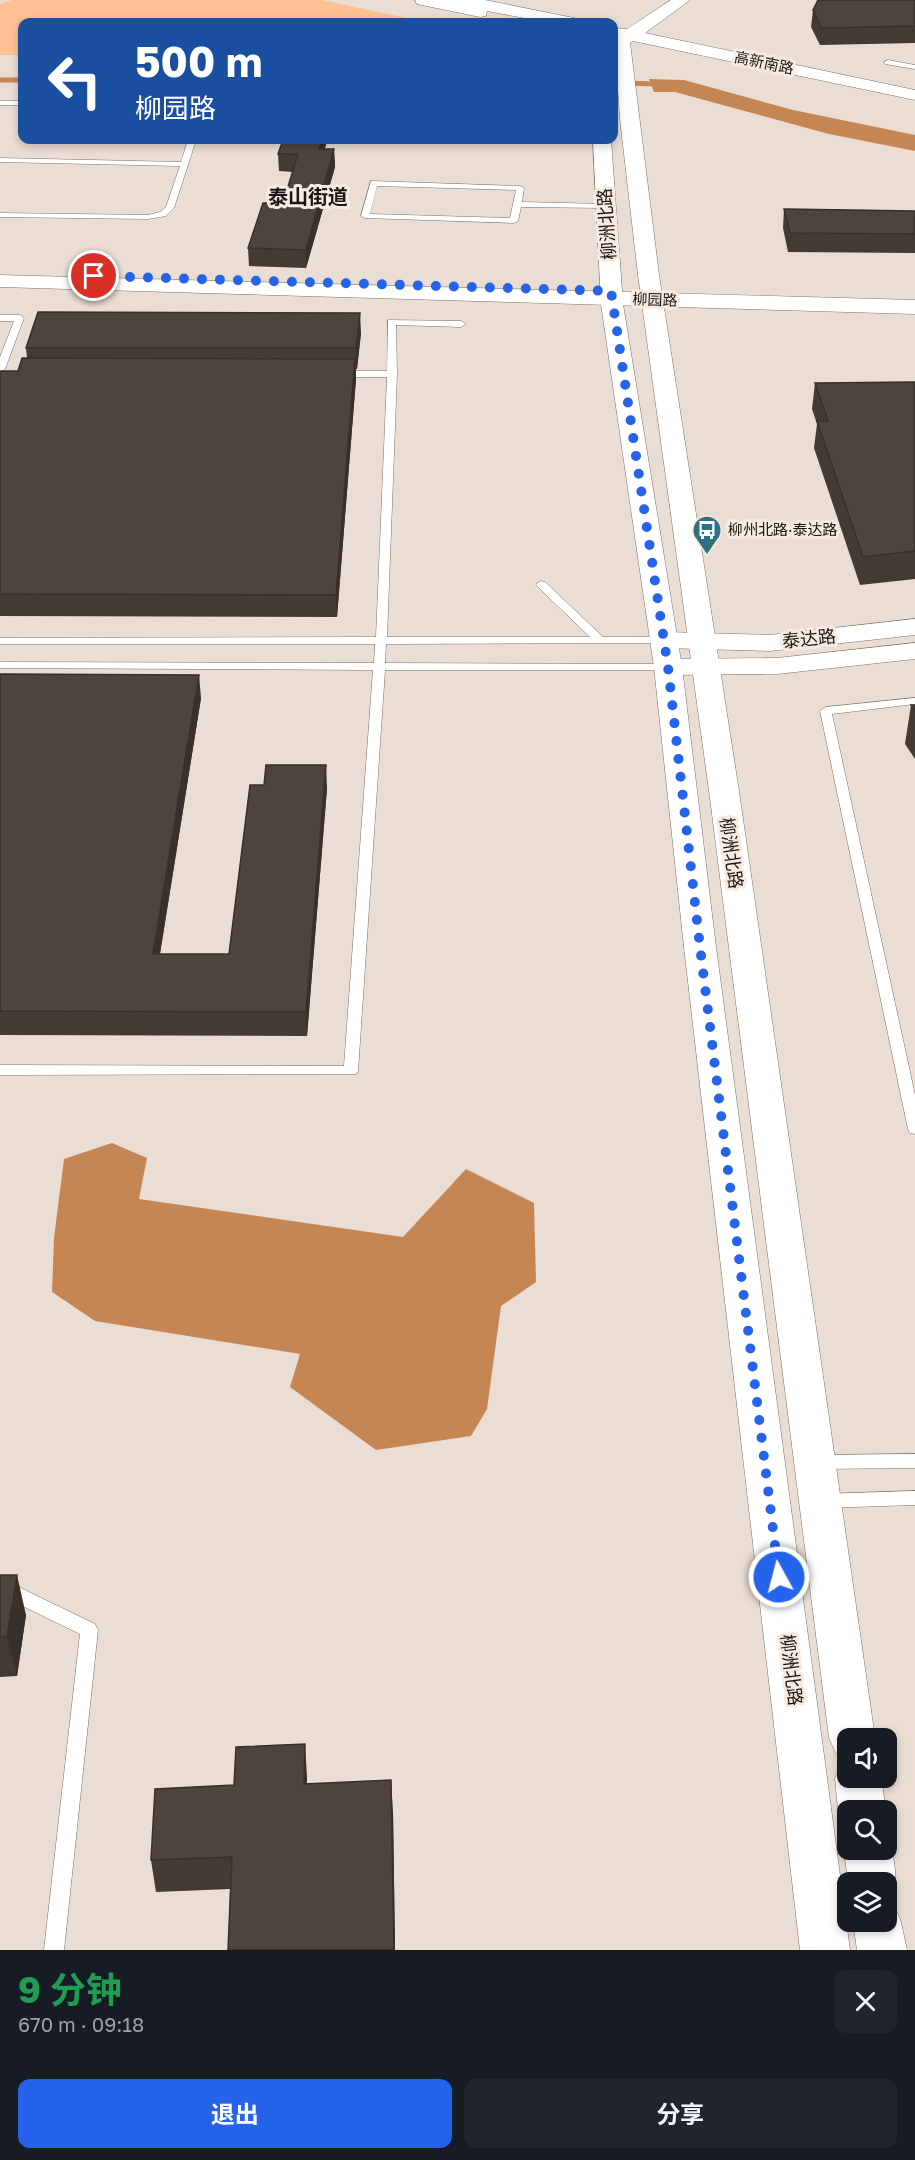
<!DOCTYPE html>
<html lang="zh">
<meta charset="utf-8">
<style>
body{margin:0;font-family:"Golos Text","Noto Sans SC",sans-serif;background:#20242c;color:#f1f3f6;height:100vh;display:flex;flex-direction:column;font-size:22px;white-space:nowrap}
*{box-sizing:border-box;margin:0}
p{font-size:20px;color:#9ea1a6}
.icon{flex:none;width:33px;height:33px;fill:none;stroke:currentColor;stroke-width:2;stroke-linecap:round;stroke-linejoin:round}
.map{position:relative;height:1950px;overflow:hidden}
.drawer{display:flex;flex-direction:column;background:#171b24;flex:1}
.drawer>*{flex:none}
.top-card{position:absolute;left:18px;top:18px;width:600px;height:126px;border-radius:12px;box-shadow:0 3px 9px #0003;background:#1a4fa0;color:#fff;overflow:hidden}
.tools{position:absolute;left:837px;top:1728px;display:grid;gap:12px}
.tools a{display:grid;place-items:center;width:60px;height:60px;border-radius:12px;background:#171b24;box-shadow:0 3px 9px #0003;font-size:30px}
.pin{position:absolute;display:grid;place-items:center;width:51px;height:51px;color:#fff;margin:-26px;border:3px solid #fff;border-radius:50%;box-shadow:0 2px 6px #0007}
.me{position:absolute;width:66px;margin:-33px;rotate:353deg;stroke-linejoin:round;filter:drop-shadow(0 0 4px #0008)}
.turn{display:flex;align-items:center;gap:21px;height:126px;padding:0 18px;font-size:27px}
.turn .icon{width:78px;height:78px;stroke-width:2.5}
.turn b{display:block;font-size:42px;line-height:51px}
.round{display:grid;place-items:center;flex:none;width:63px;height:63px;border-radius:12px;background:#20242c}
.summary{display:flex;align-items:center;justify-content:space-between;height:102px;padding:0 18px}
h1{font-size:36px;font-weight:700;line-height:45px;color:#1e9e55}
.cta{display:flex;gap:12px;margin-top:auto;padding:12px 18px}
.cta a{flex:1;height:69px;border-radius:12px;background:#2563eb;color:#fff;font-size:24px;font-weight:700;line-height:69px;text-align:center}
.cta a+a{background:#20242c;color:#f1f3f6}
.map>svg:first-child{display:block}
.green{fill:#fec193}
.water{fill:#c68654}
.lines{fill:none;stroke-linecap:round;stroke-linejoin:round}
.stream{stroke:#c68654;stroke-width:5}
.service-casing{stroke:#7a6f67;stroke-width:1}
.tertiary-casing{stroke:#7a6f67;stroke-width:1}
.secondary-casing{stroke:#7a6f67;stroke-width:1}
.service{fill:#fff;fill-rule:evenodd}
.tertiary{fill:#fff;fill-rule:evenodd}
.secondary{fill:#fff;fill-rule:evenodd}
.wall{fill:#433a34}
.shaded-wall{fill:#37302b}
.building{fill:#4e443d;stroke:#37302b;stroke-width:1.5}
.route{stroke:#2563eb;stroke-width:10;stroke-dasharray:0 18}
.labels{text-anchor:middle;stroke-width:6;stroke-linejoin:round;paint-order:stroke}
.far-street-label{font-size:15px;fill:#1b1714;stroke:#f6eae1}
.far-poi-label{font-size:15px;fill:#1b1714;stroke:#f6eae1;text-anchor:start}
.street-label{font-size:18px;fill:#1b1714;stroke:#f6eae1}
.far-district-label{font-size:20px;font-weight:bold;fill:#1b1714;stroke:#f6eae1}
</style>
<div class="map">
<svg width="915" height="1950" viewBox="0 0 915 1950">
<rect width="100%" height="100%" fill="#e9ddd4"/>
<path class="green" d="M12,0H322L425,22H22V55H0V4Z"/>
<path class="water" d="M649,79L684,80L793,110L915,135V151L829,134L675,92H654Z
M112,1143L147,1158L139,1199L403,1237L466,1169L534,1203L536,1282L501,1306L487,1409L471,1436L376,1450L290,1387L300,1354L95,1321L52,1292L54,1238L64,1159Z"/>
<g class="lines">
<path class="stream" d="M0,80H22
M614,83L662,84"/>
<g class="service-casing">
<path id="service" d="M888,60L915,65V69L885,64L884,62Z
M0,101H22V105H0Z
M188,140H196L174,208L166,216L148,219L0,217V213L148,215L160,212L166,207L180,166L0,162V158L181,162Z
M371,181L520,186L524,188L522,202L606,204L610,206L606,208L521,207L518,221L514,223L365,218L361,216ZM377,186L516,190L510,218L370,214Z
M0,315H20L24,318L5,369L0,372V357L14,321H0Z
M388,320L461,321L466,324L461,327L396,325L397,374L387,637H590L537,586L536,584L541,581L545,582L603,637H664L670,640L664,643L386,644L385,663L668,664L674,667L668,670H385L358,1071L356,1074L0,1075V1065L344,1066L373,670L0,668V662L374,663L375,644H0V638L376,637L387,377H339L334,374L339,371H387Z
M915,698V704L832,714L915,1095V1134L910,1133L908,1129L820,711L826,707Z
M915,1454V1468L818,1469L812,1467L810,1462L812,1457L818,1455Z
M915,1491V1505L822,1508L816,1506L813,1501L816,1496L822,1494Z
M0,1578L95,1624L98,1630L64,1950H44L80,1634L0,1595Z"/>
</g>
<g class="tertiary-casing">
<path id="tertiary" d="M0,275L915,300V314L0,287Z
M915,619V635L770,651L664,648L654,646L650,640L654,634L664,632L770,635Z
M915,643V659L777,674L668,675L658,673L654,667L658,661L668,659L777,658Z"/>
</g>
<g class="secondary-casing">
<path id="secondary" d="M415,0H485L569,17L575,18L577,22H546L487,11L486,16L480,17L417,4Z
M671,0H690L645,33L915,90V100L633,41L630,43L659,275L740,798L875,1738H848V1757L836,1753L829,1738L710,798L638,275L620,119L614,28L627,29Z
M593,140H611L623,304L682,667L716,947L850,1950H800L684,947L654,667L601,304Z
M848,1760V1778H881L886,1810H848V1826L838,1810L835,1778L842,1763Z
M886,1838C894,1855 902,1885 886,1899V1882H848L844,1850L848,1842V1850H886Z
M886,1902L894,1905L901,1922L907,1950H857L853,1922H886Z"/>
</g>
<use href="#service" class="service"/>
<use href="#tertiary" class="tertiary"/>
<use href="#secondary" class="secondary"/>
</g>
<path class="wall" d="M915,0V43L820,45L811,27L813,10Z
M283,140H327L325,149H334L335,167L306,268L249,266L248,248L283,203L293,172L279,171L278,154Z
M376,140H409L408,143L376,142Z
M784,209L915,211V253L788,252L783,228Z
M361,333L357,369H356V379L337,617L0,616V371H18L27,358L26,348Z
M915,382V579L860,585L814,448L817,424L812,409L815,383Z
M0,674L201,698L160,954H229L327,788L307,1036L0,1035Z
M911,705H915V759L905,744Z
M0,1575L26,1615L17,1676L0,1677Z
M307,1777V1784L393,1813L395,1950H228L230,1889L156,1892L151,1860L234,1785Z"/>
<path class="shaded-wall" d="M322,140H327L320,166L319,149Z
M334,149L335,167L306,268V250Z
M360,313L361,333L357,369L356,348Z
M355,359L356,379L337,617L336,595Z
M199,675L201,698L156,978L153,954Z
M326,765L327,788L307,1036L306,1012Z
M17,1575L26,1615L17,1676L7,1637Z
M305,1744L307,1777V1816L304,1784Z
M391,1780L393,1813L395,1950H394Z"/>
<path class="building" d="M818,0H915V26L821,28L813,10Z
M283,140H322L319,149H334L306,250L248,248L263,203H283L298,154H278Z
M784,209L915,211V234L790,233Z
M38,312L360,313L356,348H26Z
M22,358L355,359L336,595L0,594V371H18Z
M915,382V551L863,557L817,421H828L815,383Z
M0,674L199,675L153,954H229L250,785H264L266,765H326L306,1012L0,1011Z
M911,705H915V711Z
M0,1575H17L7,1637H0Z
M305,1744L304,1784L391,1780L394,1950H228L232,1857L151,1860L155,1789L234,1785L236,1747Z"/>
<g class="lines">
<path class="route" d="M94,276L611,291L668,667L700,947L779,1577"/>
</g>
<defs>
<g id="bus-pin" transform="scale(1.5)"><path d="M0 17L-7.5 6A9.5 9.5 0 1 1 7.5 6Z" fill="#2e7282" stroke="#f6eae1"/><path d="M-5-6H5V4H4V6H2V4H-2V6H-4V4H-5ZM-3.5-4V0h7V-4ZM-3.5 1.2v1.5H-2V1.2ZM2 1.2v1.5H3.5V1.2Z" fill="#fff"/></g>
</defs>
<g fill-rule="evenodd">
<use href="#bus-pin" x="707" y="530"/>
</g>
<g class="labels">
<g class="far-street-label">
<text transform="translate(764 63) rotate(12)" y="5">高新南路</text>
<text transform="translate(655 300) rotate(2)" y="5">柳园路</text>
</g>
<g class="far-poi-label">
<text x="728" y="535">柳州北路·泰达路</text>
</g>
<g class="street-label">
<text transform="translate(607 224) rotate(-94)" y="6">柳洲北路</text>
<text transform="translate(809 639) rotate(-6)" y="6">泰达路</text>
<text transform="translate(731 853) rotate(82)" y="6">柳洲北路</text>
<text transform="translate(791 1670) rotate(83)" y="6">柳洲北路</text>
</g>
<g class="far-district-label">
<text x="308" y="204">泰山街道</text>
</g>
</g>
</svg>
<div class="tools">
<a><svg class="icon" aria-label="sound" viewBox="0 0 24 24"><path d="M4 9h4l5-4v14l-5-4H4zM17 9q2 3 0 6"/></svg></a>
<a><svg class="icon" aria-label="search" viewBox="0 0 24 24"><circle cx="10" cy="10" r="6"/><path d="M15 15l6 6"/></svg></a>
<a><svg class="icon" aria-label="layers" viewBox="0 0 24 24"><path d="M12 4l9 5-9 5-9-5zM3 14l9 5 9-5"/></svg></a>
</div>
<div class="pin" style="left:94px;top:276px;background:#d93025"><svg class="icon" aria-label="arrive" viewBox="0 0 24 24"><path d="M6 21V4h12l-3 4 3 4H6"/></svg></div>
<svg class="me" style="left:779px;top:1577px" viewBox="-20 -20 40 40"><circle r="17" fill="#2563eb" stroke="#fff" stroke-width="3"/><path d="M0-11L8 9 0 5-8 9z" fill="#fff"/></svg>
<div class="top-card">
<div class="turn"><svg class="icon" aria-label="left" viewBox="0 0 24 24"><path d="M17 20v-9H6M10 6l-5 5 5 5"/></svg><div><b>500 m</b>柳园路</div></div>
</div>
</div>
<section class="drawer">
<div class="summary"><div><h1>9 分钟</h1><p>670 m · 09:18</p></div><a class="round"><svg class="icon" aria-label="close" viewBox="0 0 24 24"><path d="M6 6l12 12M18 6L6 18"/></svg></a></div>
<div class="cta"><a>退出</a><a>分享</a></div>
</section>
